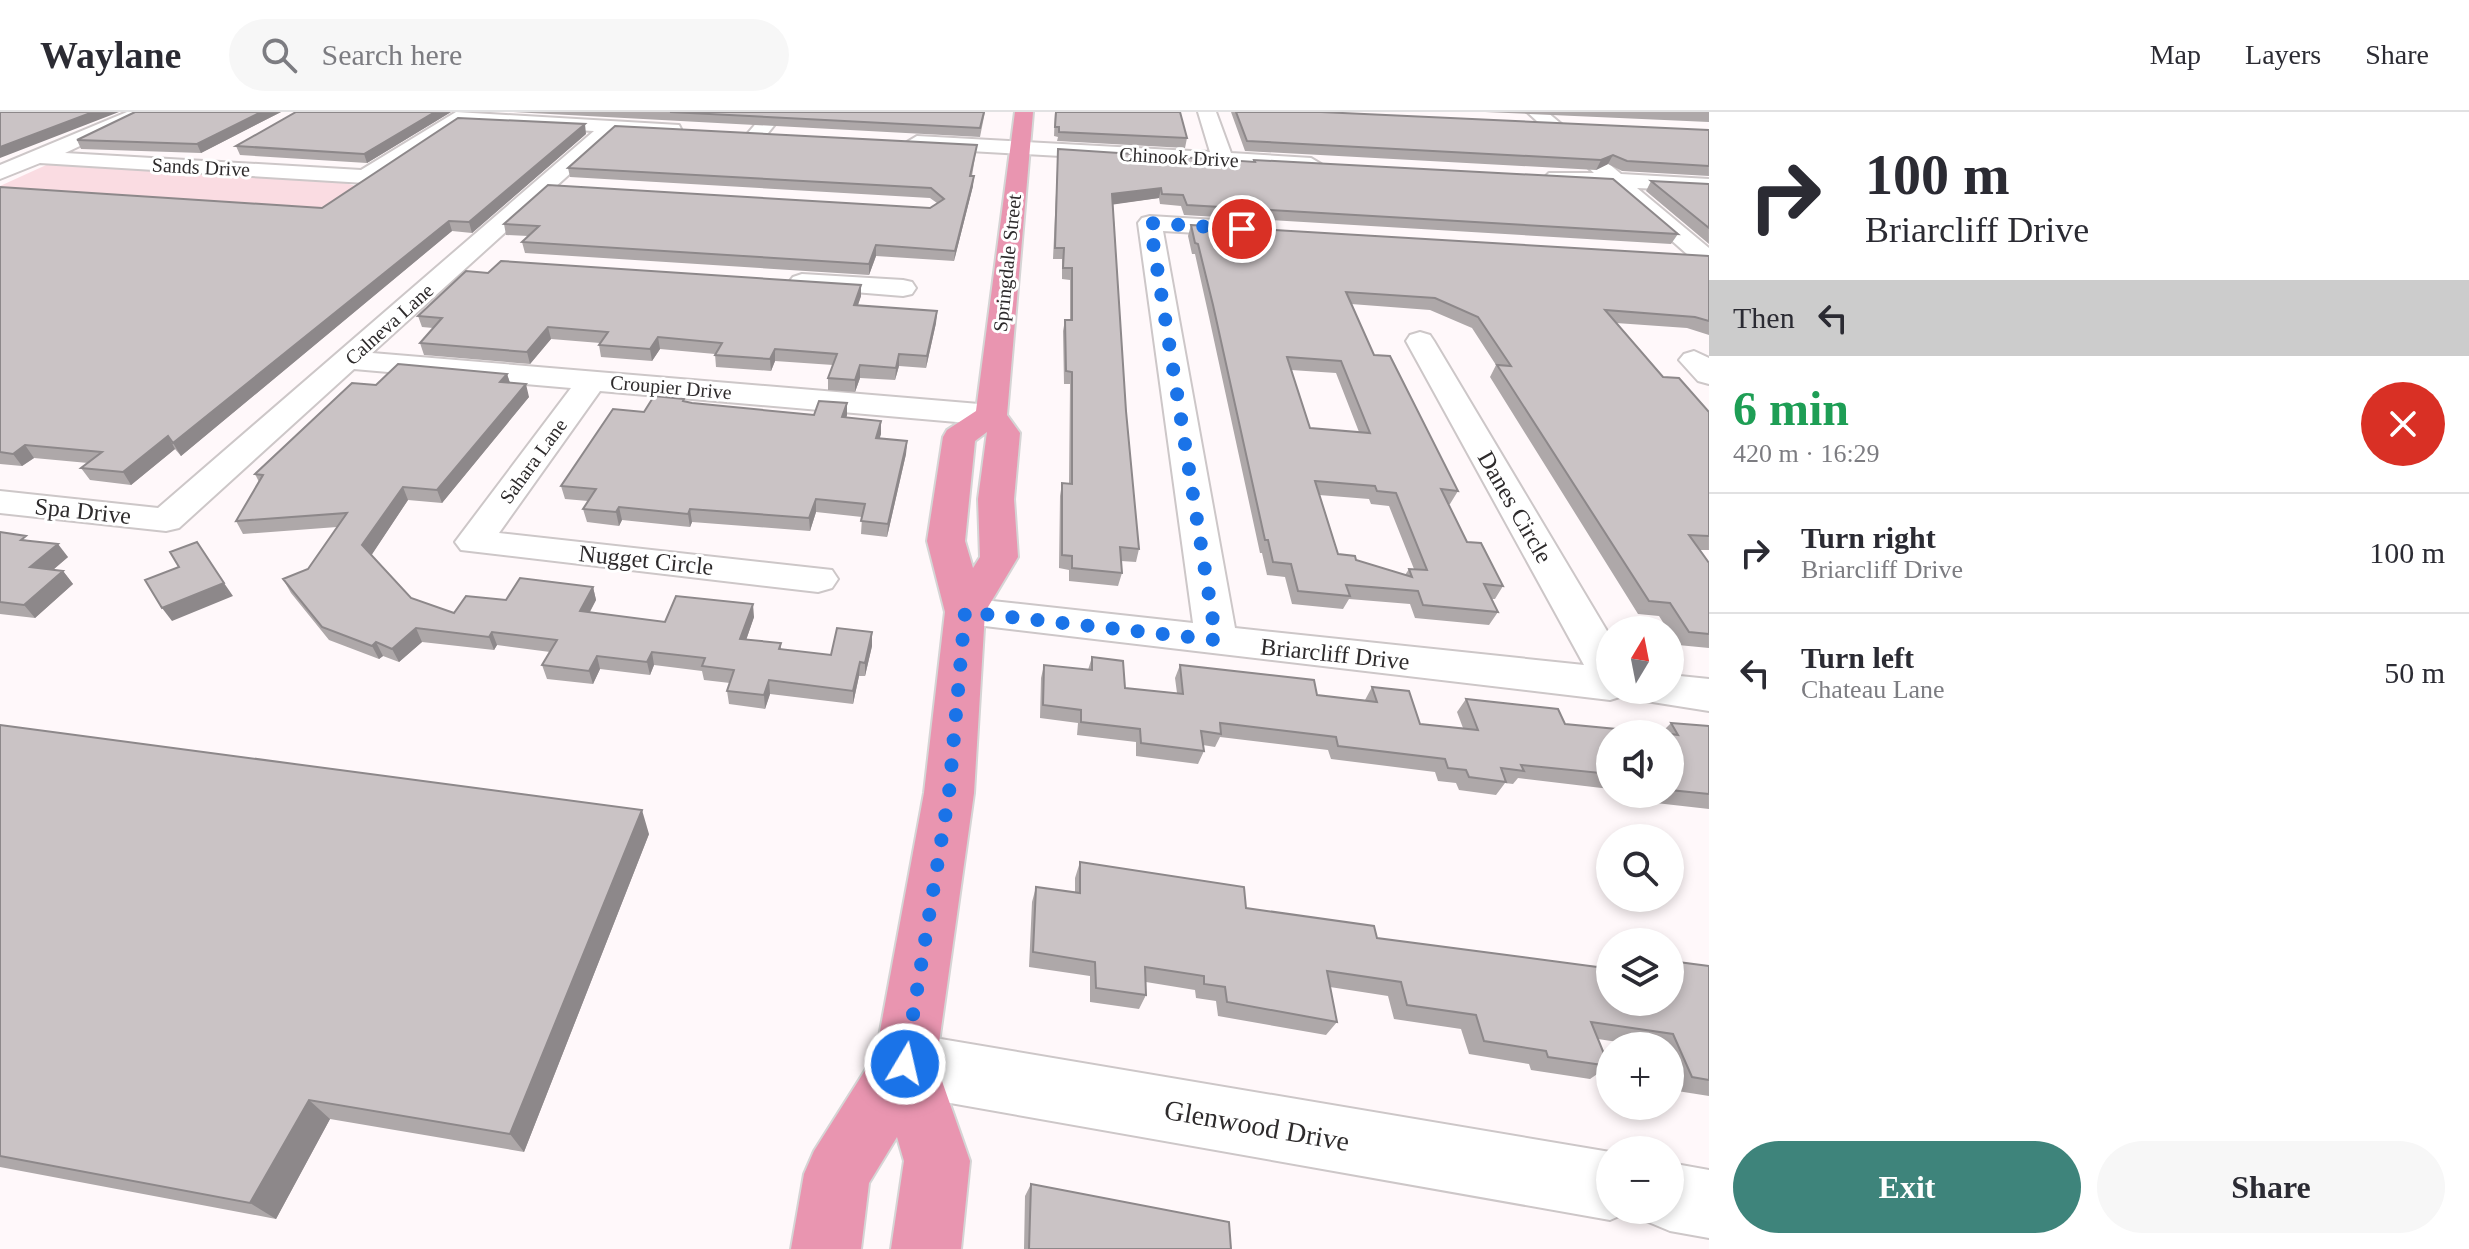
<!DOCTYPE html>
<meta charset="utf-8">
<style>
body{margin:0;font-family:Georgia,serif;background:#f7f7f7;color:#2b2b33;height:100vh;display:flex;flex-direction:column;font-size:30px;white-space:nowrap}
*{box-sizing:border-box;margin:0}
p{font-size:26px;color:#7c7c81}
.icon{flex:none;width:44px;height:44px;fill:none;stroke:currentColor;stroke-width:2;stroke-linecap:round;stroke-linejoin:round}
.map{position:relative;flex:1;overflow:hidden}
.panel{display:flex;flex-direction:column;background:#fff;width:760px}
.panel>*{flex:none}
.banner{background:#fff;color:#2b2b33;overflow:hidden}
.needle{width:52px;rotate:10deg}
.fabs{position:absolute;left:1596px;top:504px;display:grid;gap:16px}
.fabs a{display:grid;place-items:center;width:88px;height:88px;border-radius:50%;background:#fff;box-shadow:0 4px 12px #0003;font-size:40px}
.pin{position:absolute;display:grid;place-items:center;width:68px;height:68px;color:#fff;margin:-34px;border:4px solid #fff;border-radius:50%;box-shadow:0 2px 8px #0007}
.me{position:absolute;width:88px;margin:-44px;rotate:9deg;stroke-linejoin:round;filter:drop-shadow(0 0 6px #0008)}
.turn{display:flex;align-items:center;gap:28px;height:168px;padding:0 24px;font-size:36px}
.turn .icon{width:104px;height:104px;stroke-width:2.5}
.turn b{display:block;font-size:56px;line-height:68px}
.then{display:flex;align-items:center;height:76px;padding:0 24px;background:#0003;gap:16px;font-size:30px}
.round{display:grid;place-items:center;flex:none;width:84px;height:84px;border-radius:42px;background:#f7f7f7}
.headline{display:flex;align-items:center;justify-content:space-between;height:136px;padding:0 24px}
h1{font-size:48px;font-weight:800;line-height:60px;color:#1e9e55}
.primary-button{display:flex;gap:16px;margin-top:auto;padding:16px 24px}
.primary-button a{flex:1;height:92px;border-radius:48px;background:#3e847b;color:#fff;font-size:32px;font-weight:800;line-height:92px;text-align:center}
.primary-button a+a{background:#f7f7f7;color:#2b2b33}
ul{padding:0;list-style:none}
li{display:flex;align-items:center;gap:24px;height:120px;padding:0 24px;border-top:2px solid #e1e1e2}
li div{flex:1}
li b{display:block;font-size:30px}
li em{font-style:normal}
header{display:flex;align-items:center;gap:48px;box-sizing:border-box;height:112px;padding:0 40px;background:#fff;border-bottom:2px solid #e1e1e2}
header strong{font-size:38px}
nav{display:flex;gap:44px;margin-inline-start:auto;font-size:28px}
.search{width:560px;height:72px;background:#f7f7f7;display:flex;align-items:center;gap:20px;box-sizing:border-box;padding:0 28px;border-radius:44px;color:#7c7c81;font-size:30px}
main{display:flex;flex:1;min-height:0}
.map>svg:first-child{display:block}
.green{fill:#fadce2}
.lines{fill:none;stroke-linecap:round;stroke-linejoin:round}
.minor-casing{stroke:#cdc7c8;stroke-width:4}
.major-casing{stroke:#d5d5d5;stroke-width:4}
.minor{fill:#fff;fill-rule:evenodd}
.major{fill:#e995b0;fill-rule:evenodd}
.wall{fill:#aea8a9;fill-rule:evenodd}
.shaded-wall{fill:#8d888a}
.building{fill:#cac3c5;stroke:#8d888a;stroke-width:2;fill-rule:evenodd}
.route{stroke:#1a73e8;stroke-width:14;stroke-dasharray:0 25.2}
.labels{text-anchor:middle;stroke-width:6;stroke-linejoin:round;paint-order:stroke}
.far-street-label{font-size:20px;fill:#2e2b2c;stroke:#fff}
.street-label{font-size:24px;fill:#2e2b2c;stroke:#fff}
.near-street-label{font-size:28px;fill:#2e2b2c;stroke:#fff}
</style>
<header>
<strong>Waylane</strong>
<div class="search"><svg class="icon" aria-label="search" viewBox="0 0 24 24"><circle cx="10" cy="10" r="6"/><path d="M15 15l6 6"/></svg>Search here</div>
<nav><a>Map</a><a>Layers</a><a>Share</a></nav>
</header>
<main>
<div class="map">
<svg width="1709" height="1137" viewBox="0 0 1709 1137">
<rect width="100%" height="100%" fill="#fff8fa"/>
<path class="green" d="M55,49L331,67L356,74L330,96L0,76V74Z"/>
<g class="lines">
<g class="minor-casing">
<path id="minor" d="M127,0H152L65,41L361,58L456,0L679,13L681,17L672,23L616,20L372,241L991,293L1002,296L1007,303L1002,310L991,313L600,279L499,421L832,458L838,467L832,476L818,480L461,438L455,430L461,422L571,276L354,257L179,416L166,419L0,401V379L158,396L594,19L460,12L372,69L365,71L40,51L0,67V53Z
M766,0H785L764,26H750L747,22Z
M1198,0H1216L1231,41L1311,46L1321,52L1311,58L917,36L907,30L917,24L1210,40Z
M1527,0H1547L1621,62L1709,67V79L1637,76L1709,136V151L1696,150L1610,74L1549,69L1545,65L1549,61H1594Z
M1150,104L1249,110L1257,112L1261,117L1257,122L1249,124L1163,119L1235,516L1584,553L1406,229L1410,223L1420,220L1430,223L1434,229L1610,524V578H1629L1626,583L1610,588L951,510L945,500L951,490L965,486L1193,511L1138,111L1142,106Z
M802,162L903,168L912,170L916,176L912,182L903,184L793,175L789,170L793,165Z
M1694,239L1709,246V272L1698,269L1679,248L1684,242Z
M1670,563L1709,567V599L1646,589L1640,578H1670Z
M905,921L1610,1040V1098H1633L1610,1108L905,983L883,974L874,952L883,930Z
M1670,1051L1709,1058V1126L1670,1119L1646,1109L1642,1098H1670Z"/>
</g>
<g class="major-casing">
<path id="major" d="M1015,0H1033L1007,303L1020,321L1014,387L1018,445L985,500L974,681L936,952L970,1049L961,1137H891L904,1049L897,1025L869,1071L861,1137H791L804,1062L814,1039L876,941L924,681L945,500L927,429L943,325L947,318L976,299ZM987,320L978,387L980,445L973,456L965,429L975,329Z"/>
</g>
<use href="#minor" class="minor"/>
<use href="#major" class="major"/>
</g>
<path class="wall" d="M135,0H281L201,41L81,37L77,28Z
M451,0L367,51L240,43L236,34Z
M513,0H985L980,25Z
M1055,0H1180L1187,26L1185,36L1057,29L1058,25L1054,24Z
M1231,0H1321L1709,18V64L1622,59L1608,52L1596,58L1245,39Z
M1485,0H1709V10Z
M586,22L472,121L452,119L181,344L175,337L131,373L90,368L81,356L88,351L34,346L22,354L0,352V75L322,96Z
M977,33L972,64L973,74L954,149L876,144L869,163L525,141L522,130L528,124L506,123L504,112L930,96L937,91L930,86L570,65L568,56Z
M1058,37L1253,50L1254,48L1678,122L1671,132L1184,103L1181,94L1160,92L1159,86L1113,92L1126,299L1139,437L1136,450L1121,449L1122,461L1118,474L1069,469V458L1059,456L1060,384L1062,371L1069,372L1070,272H1064L1063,219L1065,208H1070V168L1062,167V147H1053Z
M1651,69L1709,72V132L1646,79Z
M1191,113L1709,144V223L1687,216L1616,211L1663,265L1709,300V438H1700L1709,451V536L1678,533L1670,521V518H1668L1659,504L1638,502L1490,265L1496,253L1472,216L1430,198L1351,192L1374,243L1458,379L1450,392H1448L1467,430L1503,474L1495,487H1491L1498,500L1489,513L1415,506L1410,492L1349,487L1343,497L1292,492L1285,465L1267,463L1262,441H1260L1209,205L1195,142H1192L1188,124ZM1291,258L1336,261L1359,320L1310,316ZM1319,383L1369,387L1371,392L1389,394L1414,457H1409L1405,463L1338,442Z
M861,184L858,193L937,199L936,211L926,256L899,254L895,268L860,266L855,280L828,278V266L833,253L775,249L771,259L716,255L715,242L660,237L652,249L601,245L599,233L600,231L551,227L530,252L424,243L420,231L433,216L422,215L418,204Z
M507,262L510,271L529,285L442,391L408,388L371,443L411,486L454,501L506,488L593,475L596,488L590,500L665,510L754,505L746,528L781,531V537L831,543L872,520V534L865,564H859L853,592L770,582L765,597L729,592L727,579L730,571L704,568L702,559L654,553L650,563L600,557L593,572L547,567L542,553L550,540L497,533L494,538L422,530L399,550L383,544L379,547L329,528L291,481L283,467L308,457L337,415L243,422L236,409L259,370L255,362L376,273Z
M684,290L814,303H847L846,306L881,322L879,326L907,329L906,342L887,425L861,422L862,405L816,400L810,419L692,410L690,415L622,408L619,414L587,410L583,397L588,389L565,387L561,374L644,300Z
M0,420L30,429L68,445L53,458L63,459L73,472L35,506L0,502Z
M1092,545L1125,576L1177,581L1175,566L1180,553L1317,583L1365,588L1372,575L1420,612L1463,616L1457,600L1466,587L1565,612L1661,621L1671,611L1709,614V697L1647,690L1643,682H1670V622H1610V677L1518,666L1513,672L1505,671L1496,683L1459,678L1456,671L1438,669L1435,660L1331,647L1328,638L1220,625L1215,635L1203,633L1204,639L1198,652L1136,644V630L1077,623L1078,611L1040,606L1041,566L1044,553L1088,558Z
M0,613L649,722L524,1040L330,1007L276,1107L0,1055Z
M1080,750L1246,796L1377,826L1595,855L1602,849L1610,850V890L1709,854V984L1671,978L1670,975V934H1644L1598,927L1609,954L1590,967L1531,958L1529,952L1469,942L1461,917L1394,907L1388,884L1330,875L1337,910L1326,923L1218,904L1216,889L1196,886L1195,878L1146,870V883L1139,897L1090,890V864L1029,855L1032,790L1036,775L1075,780V766Z
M1031,1072L1231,1137H1024L1025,1084Z"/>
<path class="shaded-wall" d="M93,0H119L0,46V35Z
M261,0H281L201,41L197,32Z
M435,0H451L367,51L364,42Z
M585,12L586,22L472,121L469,110Z
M1613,43L1608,52L1596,58L1601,48Z
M974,64L973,74L954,149L955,139Z
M1161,76L1159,86L1110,93L1112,82Z
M449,109L452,119L181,344L173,331Z
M876,133V144L869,163V152Z
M861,173V184L854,204V193Z
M937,199L936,211L926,256L927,244Z
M548,215L551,227L530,252L527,240Z
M658,225L660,237L652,249L650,237Z
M775,237V249L771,259L770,247Z
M899,242V254L895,268L896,256Z
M860,253V266L855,280V268Z
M507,262L511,274L500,270Z
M526,272L529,285L442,391L437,378Z
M847,291V303L842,318V305Z
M881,309V322L876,339V326Z
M168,324L175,337L131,373L123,360Z
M907,329L906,342L887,425L888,412Z
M25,333L34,346L22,354L13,342Z
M403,375L408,388L369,447L362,433Z
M816,387V400L810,419L809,406Z
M619,395L622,408L619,414L616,400Z
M690,397L692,410L690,415L688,402Z
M58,432L68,445L41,468L30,455Z
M63,459L73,472L35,506L24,493Z
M224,471L233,484L172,509L162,496Z
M593,475L596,488L583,512L580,499Z
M753,492L754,505L742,540L740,527Z
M416,516L422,530L399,550L392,537Z
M492,520L497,533L494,538L489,525Z
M872,520V534L865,564V551Z
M376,530L383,544L379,547L372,534Z
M652,540L654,553L650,563L647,550Z
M597,544L600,557L593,572L589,559Z
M860,550L859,564L853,592V579Z
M769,568L770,582L765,597L764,583Z
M642,698L649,722L524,1040L510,1022Z
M309,988L330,1007L276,1107L250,1091Z"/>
<path class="building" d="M0,0H93L0,35Z
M135,0H261L197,32L77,28Z
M296,0H435L364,42L236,34Z
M670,0H984L980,16Z
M1056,0H1180L1187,26L1059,20V15H1055Z
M1236,0H1321L1709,18V54L1627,49L1613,43L1601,48L1247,29Z
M458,6L585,12L469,110L449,109L173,331L168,324L123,360L81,356L102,340L25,333L13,342L0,340V75L322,96Z
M615,14L977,33L970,64H974L955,139L876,133L869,152L522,130L539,114L504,112L548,73L930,96L944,87L931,76L568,56Z
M1058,37L1255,50L1254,48L1613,67L1678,122L1187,93L1183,83L1162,82L1161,76L1112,82L1126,299L1139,437L1120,435L1122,461L1072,456V444L1062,443V371L1072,372V260L1066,259L1065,208H1072V156H1063L1064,136H1055Z
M1651,69L1709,72V116Z
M1191,113L1709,144V209L1695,205L1605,198L1663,265L1679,266L1709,300V424L1689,423L1709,451V522L1689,520L1670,491L1649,489L1497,253L1511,254L1478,205L1435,186L1346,180L1374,243L1390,244L1458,379L1441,377L1467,430L1481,431L1503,474L1484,472L1498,500L1423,493L1418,479L1346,473L1350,484L1298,479L1291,452L1273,450L1268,428H1265L1213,193L1198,132L1195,131ZM1287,245L1341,249L1370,321L1310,316ZM1315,369L1375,374L1377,379L1396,381L1427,458L1409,457L1412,465L1356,448L1355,444L1338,442Z
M501,149L861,173L854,193L937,199L927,244L899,242L896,256L860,253L855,268L828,266L837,242L775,237L770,247L715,243L722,231L658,225L650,237L599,233L608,220L548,215L527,240L420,231L442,206L418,204L466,159L488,161Z
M398,252L507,262L500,270L526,272L437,378L403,375L362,433L411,486L454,501L466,484L506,488L520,466L593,475L580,499L665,510L676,484L753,492L740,527L781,531L779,537L831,543L837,516L872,520L865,551L860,550L853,579L769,568L764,583L727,579L734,558L702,554L705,546L652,540L647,550L597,544L589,559L542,553L557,528L492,520L489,525L416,516L392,537L376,530L372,534L322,515L283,467L308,457L347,401L236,409L263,363L255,362L352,271L376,273Z
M654,284L684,287L683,289L692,291L814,303L819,289L847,291L842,305L881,309L876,326L907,329L888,412L861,409L865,392L816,387L809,406L690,397L688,402L619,395L616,400L583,397L596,377L561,374L613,297L644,300Z
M0,420L26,424L21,428L58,432L30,455L63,459L24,493L0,490Z
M197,430L224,471L162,496L145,468L179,455L170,440Z
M1092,545L1123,549L1125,576L1183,582L1180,553L1314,568L1317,583L1377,590L1372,575L1409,579L1420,612L1478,618L1466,587L1558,597L1565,612L1669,622H1610V662L1521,653L1524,659L1501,656L1506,670L1469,665L1466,658L1448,656L1445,647L1338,634L1336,625L1220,611L1221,622L1201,619L1204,639L1141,631L1140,617L1081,610V598L1043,593L1044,553L1092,558Z
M1671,611L1709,614V682L1670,678V622L1678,623Z
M0,613L642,698L510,1022L309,988L250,1091L0,1044Z
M1080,750L1244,775L1246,796L1374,814L1377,826L1605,856L1602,849L1610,850V890H1670V849L1709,854V968L1692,965L1673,922L1591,910L1609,954L1548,945L1546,939L1484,929L1476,903L1407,893L1401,870L1327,859L1337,910L1227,890L1225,875L1204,872V864L1145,855L1146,883L1096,876L1095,850L1033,840L1036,775L1080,781Z
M1031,1072L1229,1110L1231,1137H1029Z"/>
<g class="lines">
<path class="route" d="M905,952L949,681L965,500L1216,528L1150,111L1242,117"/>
</g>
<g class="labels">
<g class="far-street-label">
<text transform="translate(1179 45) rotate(3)" y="7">Chinook Drive</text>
<text transform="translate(201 55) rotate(3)" y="7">Sands Drive</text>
<text transform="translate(1007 151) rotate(-84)" y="7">Springdale Street</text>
<text transform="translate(389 212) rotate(-42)" y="7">Calneva Lane</text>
<text transform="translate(671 275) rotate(5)" y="7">Croupier Drive</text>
<text transform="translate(533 349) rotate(-54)" y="7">Sahara Lane</text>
</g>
<g class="street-label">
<text transform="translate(1515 395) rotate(60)" y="8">Danes Circle</text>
<text transform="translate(83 399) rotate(6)" y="8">Spa Drive</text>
<text transform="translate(646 448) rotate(6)" y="8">Nugget Circle</text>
<text transform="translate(1335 542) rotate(6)" y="8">Briarcliff Drive</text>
</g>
<g class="near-street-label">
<text transform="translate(1257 1013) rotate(10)" y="10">Glenwood Drive</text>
</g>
</g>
</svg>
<div class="fabs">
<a><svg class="needle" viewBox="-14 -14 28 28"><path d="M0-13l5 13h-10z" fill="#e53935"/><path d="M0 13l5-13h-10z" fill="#7c7c81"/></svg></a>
<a><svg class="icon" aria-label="sound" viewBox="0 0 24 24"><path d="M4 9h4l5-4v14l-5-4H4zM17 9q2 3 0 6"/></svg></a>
<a><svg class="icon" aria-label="search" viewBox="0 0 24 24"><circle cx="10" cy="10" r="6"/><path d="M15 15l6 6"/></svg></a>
<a><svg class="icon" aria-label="layers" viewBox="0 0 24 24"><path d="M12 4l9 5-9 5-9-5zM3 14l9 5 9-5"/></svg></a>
<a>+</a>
<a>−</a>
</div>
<div class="pin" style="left:1242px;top:117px;background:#d93025"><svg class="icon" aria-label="arrive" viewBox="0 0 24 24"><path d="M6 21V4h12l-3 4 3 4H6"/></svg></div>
<svg class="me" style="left:905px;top:952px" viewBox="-20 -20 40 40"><circle r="17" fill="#1a73e8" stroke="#fff" stroke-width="3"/><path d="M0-11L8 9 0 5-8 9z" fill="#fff"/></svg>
</div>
<section class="panel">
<div class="banner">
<div class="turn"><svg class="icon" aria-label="right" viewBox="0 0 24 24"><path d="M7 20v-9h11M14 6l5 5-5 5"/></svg><div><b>100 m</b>Briarcliff Drive</div></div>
<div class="then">Then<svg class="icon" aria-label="left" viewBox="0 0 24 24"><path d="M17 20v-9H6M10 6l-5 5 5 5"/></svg></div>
</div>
<div class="headline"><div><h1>6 min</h1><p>420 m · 16:29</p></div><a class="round" style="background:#d93025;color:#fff"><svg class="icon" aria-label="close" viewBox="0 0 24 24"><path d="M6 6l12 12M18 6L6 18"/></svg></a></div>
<ul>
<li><svg class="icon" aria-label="right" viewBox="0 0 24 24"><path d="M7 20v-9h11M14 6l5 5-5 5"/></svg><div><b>Turn right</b><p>Briarcliff Drive</p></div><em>100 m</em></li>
<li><svg class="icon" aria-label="left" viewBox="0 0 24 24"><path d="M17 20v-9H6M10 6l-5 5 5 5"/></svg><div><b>Turn left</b><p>Chateau Lane</p></div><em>50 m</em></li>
</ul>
<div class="primary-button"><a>Exit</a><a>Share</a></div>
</section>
</main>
